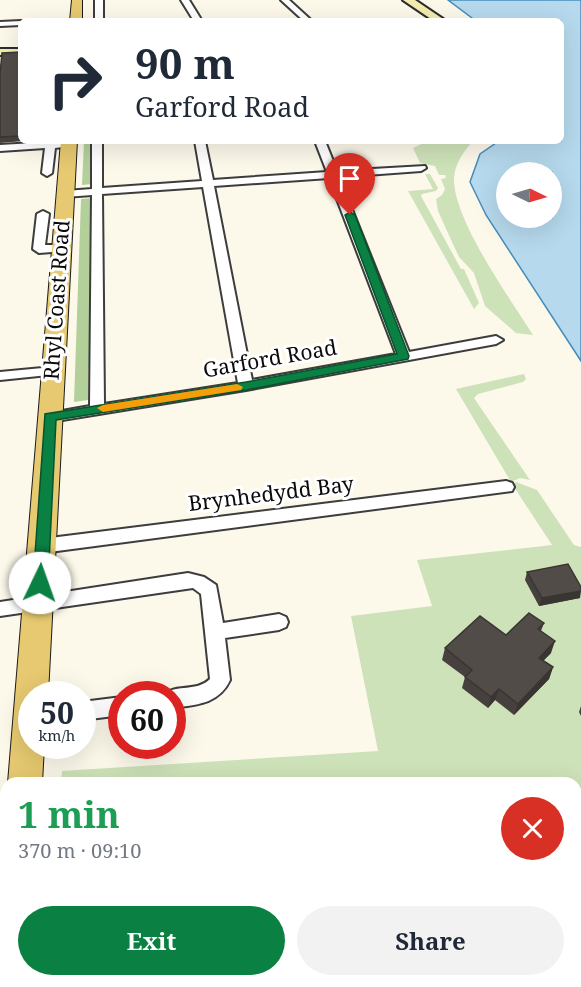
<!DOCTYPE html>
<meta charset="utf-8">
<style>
body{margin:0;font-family:"Noto Serif",serif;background:#f2f2f3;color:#1f2937;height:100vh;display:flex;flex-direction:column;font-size:22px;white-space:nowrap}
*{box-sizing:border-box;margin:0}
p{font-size:20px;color:#747a83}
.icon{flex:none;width:33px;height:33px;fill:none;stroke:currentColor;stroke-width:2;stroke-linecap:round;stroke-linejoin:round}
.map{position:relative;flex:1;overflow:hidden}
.side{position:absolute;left:0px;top:777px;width:582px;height:210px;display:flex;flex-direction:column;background:#fff;border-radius:18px 18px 0 0;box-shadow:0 6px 24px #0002}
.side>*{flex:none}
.guide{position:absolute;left:18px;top:18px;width:546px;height:126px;border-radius:9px;box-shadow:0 6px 24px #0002;background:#fff;color:#1f2937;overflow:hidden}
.needle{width:39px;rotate:95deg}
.tools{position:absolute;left:496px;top:162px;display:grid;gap:12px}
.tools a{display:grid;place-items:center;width:66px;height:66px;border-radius:50%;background:#fff;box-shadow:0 6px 24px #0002;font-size:30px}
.speed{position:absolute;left:18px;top:681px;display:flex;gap:12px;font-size:30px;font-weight:700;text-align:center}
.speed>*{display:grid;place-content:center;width:78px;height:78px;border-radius:50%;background:#fff;box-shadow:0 6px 24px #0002;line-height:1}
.speed small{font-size:15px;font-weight:400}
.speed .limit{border:9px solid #d22;background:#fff;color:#111}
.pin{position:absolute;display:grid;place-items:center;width:51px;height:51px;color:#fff;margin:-62px -26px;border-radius:50% 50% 50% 0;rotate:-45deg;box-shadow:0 0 6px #0007}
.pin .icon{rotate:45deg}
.me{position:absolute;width:66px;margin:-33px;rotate:3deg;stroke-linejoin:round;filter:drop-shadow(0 0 4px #0008)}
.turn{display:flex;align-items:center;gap:21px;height:126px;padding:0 18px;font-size:27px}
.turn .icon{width:78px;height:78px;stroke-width:2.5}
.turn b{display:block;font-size:42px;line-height:51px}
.round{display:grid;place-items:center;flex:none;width:63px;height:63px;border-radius:32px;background:#f2f2f3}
.headline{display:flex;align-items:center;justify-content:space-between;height:102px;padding:0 18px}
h1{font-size:36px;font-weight:700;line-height:45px;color:#1e9e55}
.cta{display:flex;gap:12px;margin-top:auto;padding:12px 18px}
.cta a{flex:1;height:69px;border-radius:36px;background:#0b8043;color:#fff;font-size:24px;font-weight:700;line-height:69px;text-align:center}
.cta a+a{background:#f2f2f3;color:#1f2937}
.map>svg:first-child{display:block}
.green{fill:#cee2b9}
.forest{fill:#b3d09b}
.water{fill:#b6d9ed;stroke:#468dba;stroke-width:1.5;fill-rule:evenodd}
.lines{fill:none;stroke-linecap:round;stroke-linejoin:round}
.street-casing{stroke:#3d3d3d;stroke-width:4}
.secondary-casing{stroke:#2c2c2c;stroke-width:4}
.primary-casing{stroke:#1b1b1b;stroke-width:2}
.street{fill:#fff;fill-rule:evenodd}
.secondary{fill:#f4ecae;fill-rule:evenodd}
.primary{fill:#e6c970;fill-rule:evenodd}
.wall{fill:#46413e}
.shaded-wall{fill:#393532}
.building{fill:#514c48;stroke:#393532;stroke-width:1.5}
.route{fill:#0b8043;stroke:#07532c;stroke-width:1.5}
.slow{fill:#f59e0b}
.labels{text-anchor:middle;stroke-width:6;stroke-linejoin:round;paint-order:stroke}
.street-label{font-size:21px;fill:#0a0a0a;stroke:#fff}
</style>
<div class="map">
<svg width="581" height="987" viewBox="0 0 581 987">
<rect width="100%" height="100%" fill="#fcf9eb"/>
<path class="green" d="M428,141H473C464,151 455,163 454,178C453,220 510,298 533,335L516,333L485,306L474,273L459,257L452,242L438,211L436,199L442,195L445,189L441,179L446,178L445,175H439L435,166L420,163L413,148Z
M425,174H430L438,188L436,191L422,194L421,196L461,269H464L479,303L474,309L408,191L433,189Z
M524,374L526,379L523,382L478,394L474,398L530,480L520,478L511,482L456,389Z
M516,482L537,490L574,545L581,547V987H41V981H576V783H61L62,771L378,751L351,616L432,606L417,560L552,545L512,484Z"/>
<path class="forest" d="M84,141H94L93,184L82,185Z
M93,198L88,400L74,402L81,199Z"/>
<path class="water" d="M448,0H581V361L486,215L470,182L480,154L499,141H561V21H476ZM507,172H552V218H507Z"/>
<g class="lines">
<g class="street-casing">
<path id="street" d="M95,0H103V21H95Z
M181,0H189L202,21H194Z
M281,0H289L312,21H304Z
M21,21V25L0,26V22Z
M68,141L73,144L71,146L55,148L52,173L47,176L42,173L45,148L0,151V145Z
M92,141H102V188L202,181L195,141H205L213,180L327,172L315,141H325L337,171L425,166L426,168L421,171L339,177L409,352L496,336L503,340L496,344L246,390L50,422L45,420L42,417L45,414L90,406L92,195L65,197L60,194L65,191L92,189ZM329,178L396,354L252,380L214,186ZM203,187L238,383L104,404L102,194Z
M43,211L49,214L45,245H65V251L39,253L33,249L37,214Z
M53,367L60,371L58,374L0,380V372Z
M506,481L512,483L514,487L512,491L42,553L36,551L33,546L36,541L42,539Z
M188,573L204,577L216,585L223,623L279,614L286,617L288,622L286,627L279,630L225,638L230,680C219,704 196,705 172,708V694H164C177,684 197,692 210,679L201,594L193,588L0,616V602Z
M122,697V715L82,720V702Z"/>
</g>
<g class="secondary-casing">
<path id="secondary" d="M403,0H415L446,21H434Z
M0,49H21V55H0Z"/>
</g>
<g class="primary-casing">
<path id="primary" d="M72,0H82V21H70Z
M61,141H77L48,694H32V746H44L42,783H8Z
M6,962V981H29L28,987H0V965Z"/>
</g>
<use href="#street" class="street"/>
<use href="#secondary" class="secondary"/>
<use href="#primary" class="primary"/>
</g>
<path class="wall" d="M21,52V141H24L0,143V74Z
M527,572L580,598L539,606L525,580Z
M544,623L541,631L551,653L543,661L553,667L549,679L514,715L495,700L488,708L462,688L465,677L442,660L445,648L506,635Z
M581,706V716L579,712Z"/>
<path class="shaded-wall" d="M581,591L580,598L539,606L542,598Z
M555,641L551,653L535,669L539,658Z
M553,667L549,679L514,715L518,704Z
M499,689L495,700L488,708L491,697Z"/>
<path class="building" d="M21,52V136L0,137V74L2,53Z
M568,564L581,587V591L542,598L527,572Z
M529,613L544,623L538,629L555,641L539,658L553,667L518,704L499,689L491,697L465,677L472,670L445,648L480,616L506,635Z"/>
<path class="route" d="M350,212L355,215L409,356L408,359L246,390L56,420L48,583L45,587H35L33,583L45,414L246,382L397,354L345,215Z"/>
<path class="slow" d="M237,384L243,387L241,390L103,412L97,408L103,405Z"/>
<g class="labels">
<g class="street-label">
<text transform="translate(57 300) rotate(-86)" y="7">Rhyl Coast Road</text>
<text transform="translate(270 359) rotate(-10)" y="7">Garford Road</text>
<text transform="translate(271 494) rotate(-7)" y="7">Brynhedydd Bay</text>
</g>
</g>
</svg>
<div class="tools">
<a><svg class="needle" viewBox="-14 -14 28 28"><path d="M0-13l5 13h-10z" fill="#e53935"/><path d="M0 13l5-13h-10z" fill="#747a83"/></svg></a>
</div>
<div class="speed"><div>50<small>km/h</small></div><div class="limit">60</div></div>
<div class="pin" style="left:350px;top:215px;background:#d93025"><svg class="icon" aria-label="arrive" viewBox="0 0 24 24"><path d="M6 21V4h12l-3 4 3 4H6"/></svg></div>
<svg class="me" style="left:40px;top:583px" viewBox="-20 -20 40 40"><circle r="19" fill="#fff"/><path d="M0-13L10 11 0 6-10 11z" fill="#0b8043"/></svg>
<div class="guide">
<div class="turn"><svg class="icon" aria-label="right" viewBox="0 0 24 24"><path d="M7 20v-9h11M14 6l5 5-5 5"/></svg><div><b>90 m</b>Garford Road</div></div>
</div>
<section class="side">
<div class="headline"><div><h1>1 min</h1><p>370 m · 09:10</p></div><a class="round" style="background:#d93025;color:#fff"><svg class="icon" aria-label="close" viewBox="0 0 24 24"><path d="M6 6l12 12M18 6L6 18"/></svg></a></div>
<div class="cta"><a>Exit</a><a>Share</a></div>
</section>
</div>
